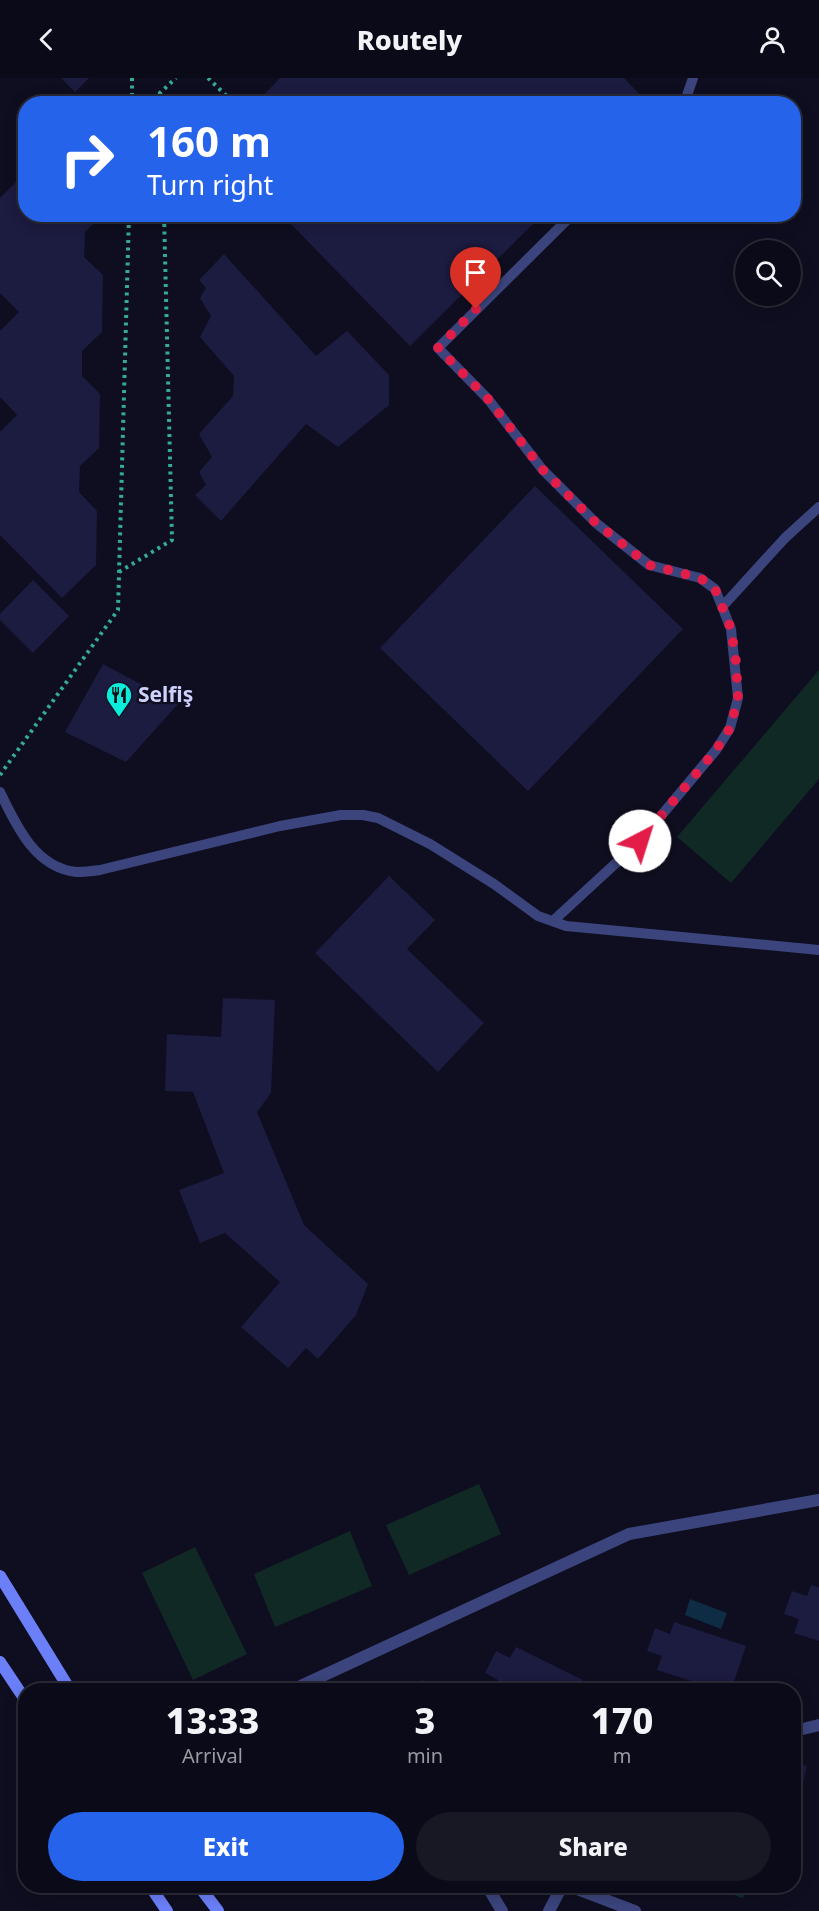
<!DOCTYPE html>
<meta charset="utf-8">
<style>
body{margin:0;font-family:"Noto Sans",sans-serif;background:#181825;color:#f1f3f6;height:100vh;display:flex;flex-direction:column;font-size:22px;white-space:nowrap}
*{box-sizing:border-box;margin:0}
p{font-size:20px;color:#999aa2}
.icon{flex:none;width:33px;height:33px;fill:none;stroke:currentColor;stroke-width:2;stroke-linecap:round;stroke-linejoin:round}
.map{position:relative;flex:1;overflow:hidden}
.drawer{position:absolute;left:18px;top:1605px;width:783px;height:210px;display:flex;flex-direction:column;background:#0a0a18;border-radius:24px;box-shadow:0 3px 15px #0003,0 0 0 2px #2a2b37}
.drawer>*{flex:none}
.hud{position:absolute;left:18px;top:18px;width:783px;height:126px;border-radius:24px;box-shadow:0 3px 15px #0003,0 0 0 2px #2a2b37;background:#2563eb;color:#fff;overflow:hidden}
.tools{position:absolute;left:735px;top:162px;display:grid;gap:12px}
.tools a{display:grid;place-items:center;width:66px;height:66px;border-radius:50%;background:#0a0a18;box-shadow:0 3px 15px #0003,0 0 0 2px #2a2b37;font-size:30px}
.pin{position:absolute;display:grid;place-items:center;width:51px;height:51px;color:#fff;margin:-62px -26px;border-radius:50% 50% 50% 0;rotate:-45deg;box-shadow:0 0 6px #0007}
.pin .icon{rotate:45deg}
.me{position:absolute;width:66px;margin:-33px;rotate:40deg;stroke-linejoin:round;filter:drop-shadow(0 0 4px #0008)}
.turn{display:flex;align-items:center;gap:21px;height:126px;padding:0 30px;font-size:27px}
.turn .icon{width:78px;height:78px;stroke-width:2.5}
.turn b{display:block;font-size:42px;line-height:51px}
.eta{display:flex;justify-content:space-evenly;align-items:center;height:102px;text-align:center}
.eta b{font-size:36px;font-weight:800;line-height:42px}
.action{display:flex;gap:12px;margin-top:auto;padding:12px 30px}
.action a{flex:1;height:69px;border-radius:36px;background:#2563eb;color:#fff;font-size:24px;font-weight:800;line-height:69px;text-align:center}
.action a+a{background:#181825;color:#f1f3f6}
header{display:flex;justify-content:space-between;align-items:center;height:78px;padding:0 30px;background:#0a0a18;font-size:27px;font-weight:800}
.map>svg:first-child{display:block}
.green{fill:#112924}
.water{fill:#0e2c43}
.building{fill:#1c1b40}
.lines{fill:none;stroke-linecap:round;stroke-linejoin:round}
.path{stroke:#34ac90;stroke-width:4;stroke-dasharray:3 4.5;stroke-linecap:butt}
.lane{stroke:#3b447c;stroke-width:10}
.street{stroke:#3b447c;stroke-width:12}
.secondary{stroke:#6b7ff8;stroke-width:12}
.route{stroke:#e11d48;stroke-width:10;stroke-dasharray:0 18}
.labels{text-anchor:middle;stroke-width:4.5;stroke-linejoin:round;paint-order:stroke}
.poi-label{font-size:21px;font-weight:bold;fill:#cfd1fd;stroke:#0e0e20;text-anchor:start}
</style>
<header><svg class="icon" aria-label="back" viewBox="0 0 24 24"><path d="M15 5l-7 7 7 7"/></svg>Routely<svg class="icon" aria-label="person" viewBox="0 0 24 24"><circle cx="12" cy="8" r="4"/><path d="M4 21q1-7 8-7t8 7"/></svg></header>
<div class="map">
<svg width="819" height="1833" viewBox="0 0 819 1833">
<rect width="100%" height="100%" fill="#0e0e20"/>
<path class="green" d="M819,592V701L731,805L677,759Z
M479,1406L501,1456L409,1497L386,1447Z
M350,1453L372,1508L275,1549L254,1496Z
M195,1469L247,1576L193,1602L142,1495Z"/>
<path class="water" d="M690,1521L727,1535L721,1551L685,1537Z
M718,1808H747L743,1820L716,1811Z"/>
<path class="building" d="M61,0H89L75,14Z
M280,0H624L649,26H255Z
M26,94V136H103L85,154L84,179L103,197L102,254L82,273V298L100,316L99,370L80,388L79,414L97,433L96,487L62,520L0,457V354L17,337L0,319V253L19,234L0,215V120Z
M281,136H543L410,268Z
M224,176L316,278L347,253L389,297V327L338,369L306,346L221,443L195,417L206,407L199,394L212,379L199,356L233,318L234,298L200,259L211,238L200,220L206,210L199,202Z
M535,408L683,551L528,713L380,570Z
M33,502L69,538L33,575L0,542V536Z
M103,586L178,626L126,684L65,654Z
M389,798L435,842L407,871L484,945L438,994L315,875Z
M223,920L275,922L271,1015L257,1034L304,1147L368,1206L356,1237L318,1281L306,1270L288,1290L241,1249L280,1204L225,1155L200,1165L179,1112L224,1095L193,1014L165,1013L167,956L221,959Z
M811,1507L819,1509V1563L794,1555L799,1541L784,1536L792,1513L807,1518Z
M674,1544L746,1568L731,1612H719L657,1592L662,1578L647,1573L655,1550L670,1556Z
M516,1569L583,1602L578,1612H493L498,1602L485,1595L496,1573L510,1580Z
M423,1602L428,1612H401Z
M794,1685L807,1688L802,1709L794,1708Z"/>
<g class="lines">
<path class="path" d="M132,0V26
M208,0L235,26
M160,14V26
M148,26L176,0
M119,494L172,462L164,136
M0,697L118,532L129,136"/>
<path class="lane" d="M684,26L693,0
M722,529L785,460L819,429
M0,714C16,747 35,790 77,794C84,794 93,793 100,792L280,748L341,737H363L378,740L430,766L494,806L538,838L566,848L819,872
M553,843L640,763L716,672L730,650L738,620L731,551L715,511L700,500L649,487L596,445L542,391L488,321L438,270L573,136"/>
<path class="street" d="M292,1612L629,1456L819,1422
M794,1653L819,1647
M487,1808L502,1833
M569,1808L635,1833
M549,1833L562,1808"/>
<path class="secondary" d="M0,1498L70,1612
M0,1584L26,1623
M150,1808L167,1833
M199,1808L218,1833"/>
</g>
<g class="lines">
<path class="route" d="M476,231L438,270L488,321L542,391L596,445L649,487L700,500L715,511L731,551L736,584L738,620L730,650L716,672L640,763"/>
</g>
<defs>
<g id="restaurant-pin" transform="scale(1.35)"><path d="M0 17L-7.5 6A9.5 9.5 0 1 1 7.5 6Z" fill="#0cecdc" stroke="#0e0e20"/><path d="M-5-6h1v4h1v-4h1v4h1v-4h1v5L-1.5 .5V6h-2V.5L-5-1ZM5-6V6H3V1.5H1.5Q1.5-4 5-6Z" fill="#111"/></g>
</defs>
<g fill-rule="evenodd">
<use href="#restaurant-pin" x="119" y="617"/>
</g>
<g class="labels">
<g class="poi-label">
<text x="138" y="624">Selfiş</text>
</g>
</g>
</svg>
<div class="tools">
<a><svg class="icon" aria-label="search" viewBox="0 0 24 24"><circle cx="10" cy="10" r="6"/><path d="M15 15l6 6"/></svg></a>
</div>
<div class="pin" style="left:476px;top:231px;background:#d93025"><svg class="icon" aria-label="arrive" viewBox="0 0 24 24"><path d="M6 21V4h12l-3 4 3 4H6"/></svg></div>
<svg class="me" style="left:640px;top:763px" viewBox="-20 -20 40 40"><circle r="19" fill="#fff"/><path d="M0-13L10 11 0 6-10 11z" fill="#e11d48"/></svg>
<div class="hud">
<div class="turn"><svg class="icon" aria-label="right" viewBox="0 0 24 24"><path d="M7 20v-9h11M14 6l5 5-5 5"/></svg><div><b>160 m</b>Turn right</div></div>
</div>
<section class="drawer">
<div class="eta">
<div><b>13:33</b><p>Arrival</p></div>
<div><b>3</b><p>min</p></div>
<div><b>170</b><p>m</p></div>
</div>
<div class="action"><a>Exit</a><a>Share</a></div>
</section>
</div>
